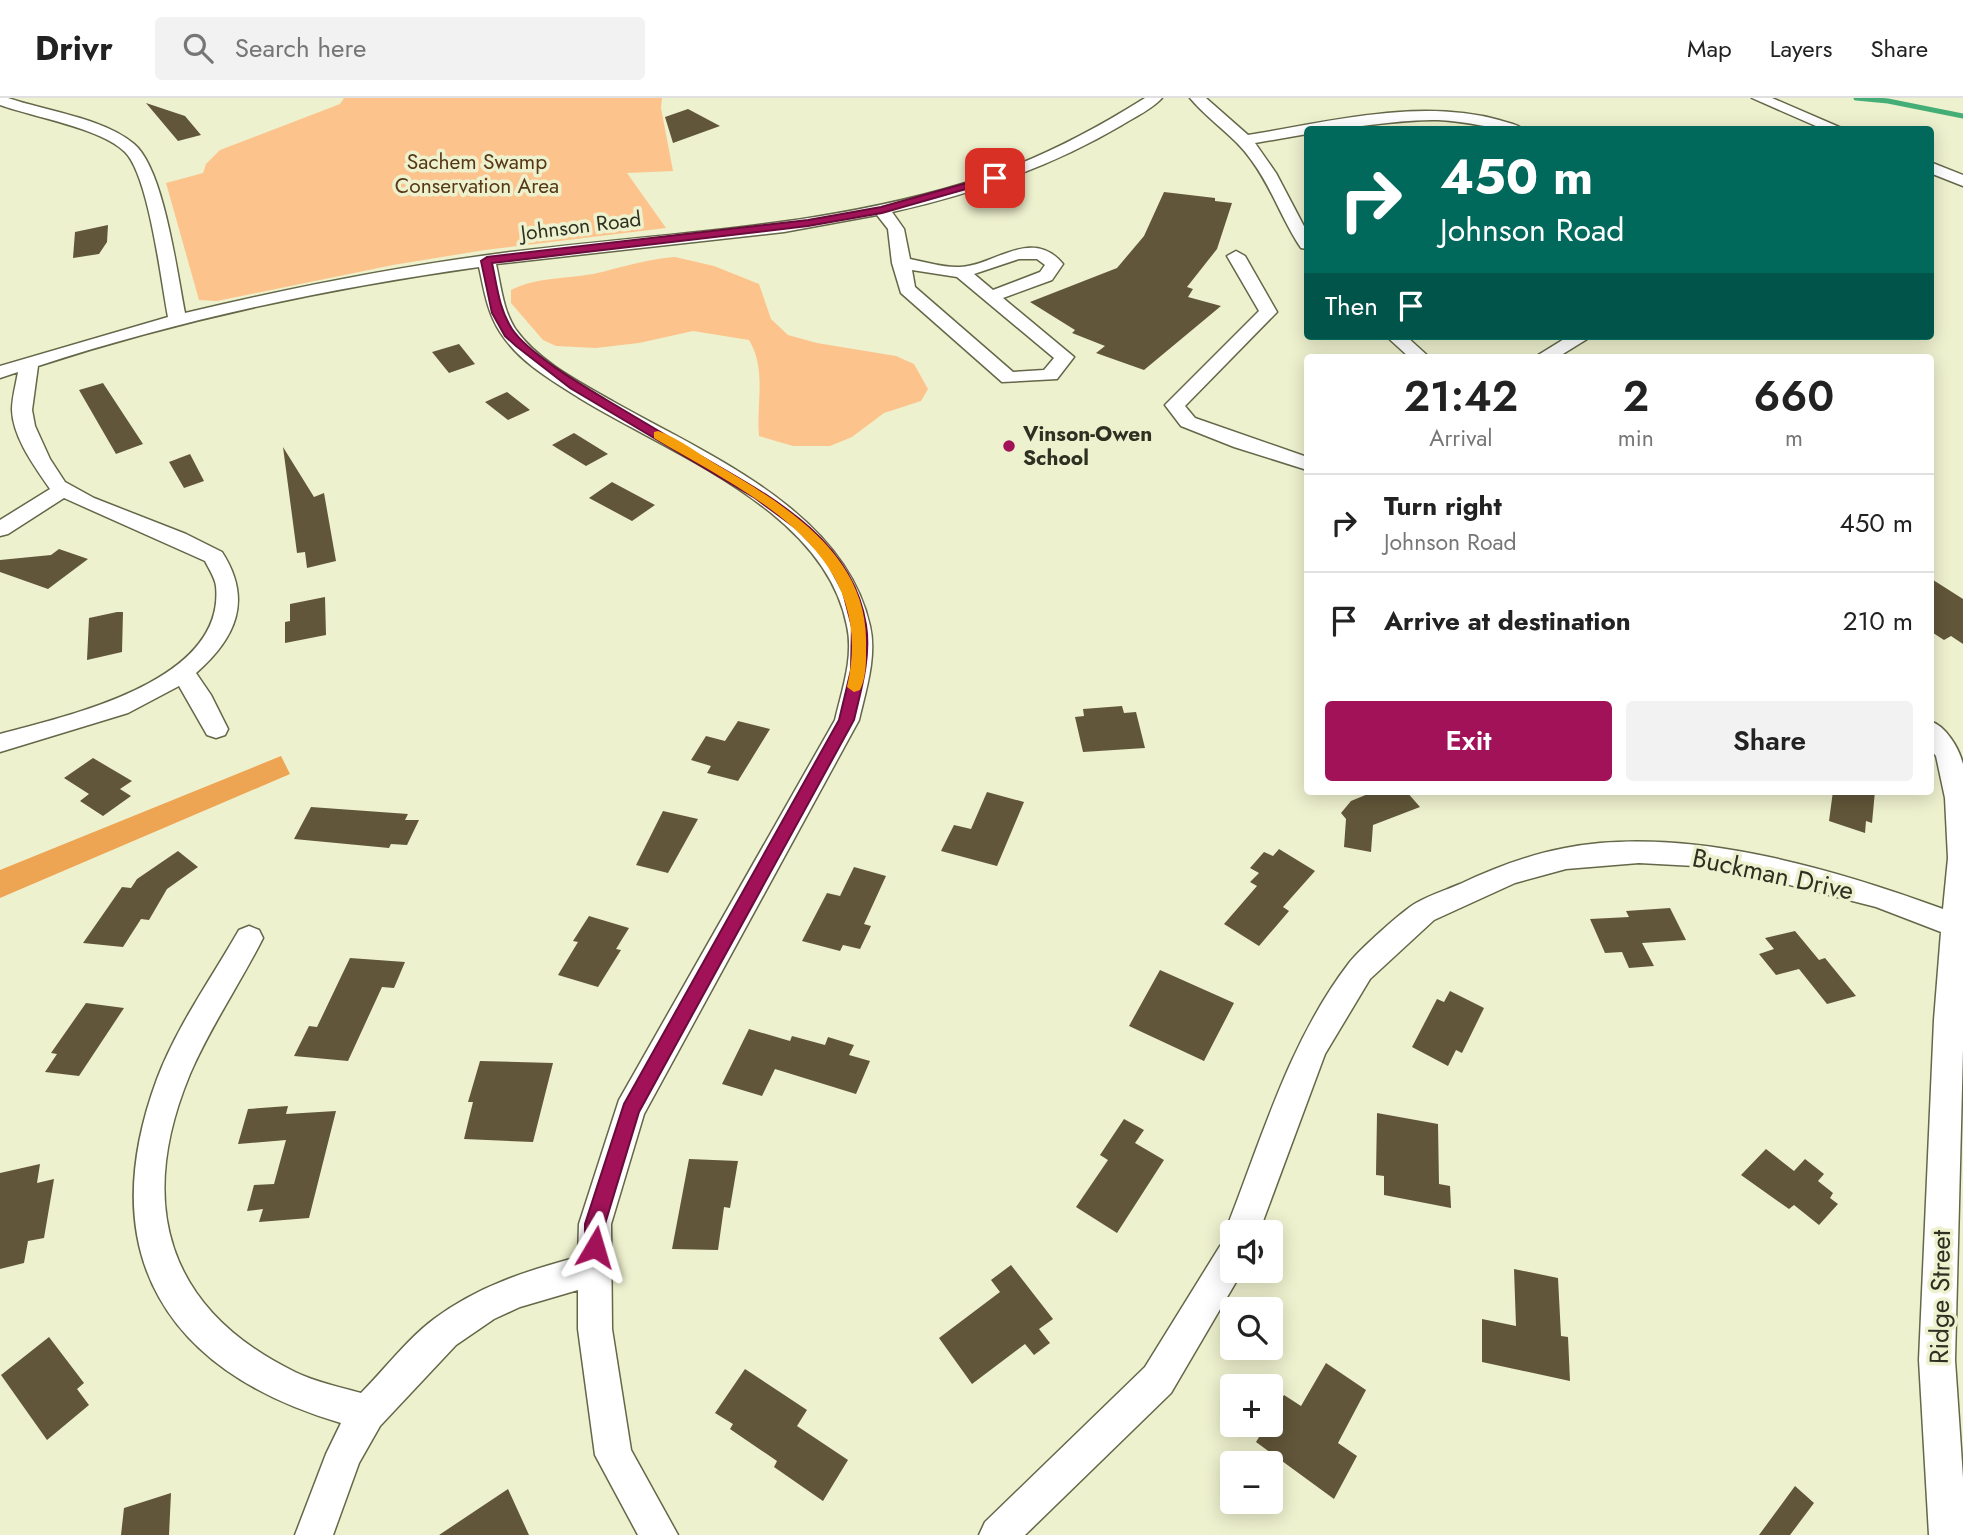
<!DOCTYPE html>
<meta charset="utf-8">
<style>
body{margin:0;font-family:Jost,sans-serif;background:#f2f2f2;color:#222;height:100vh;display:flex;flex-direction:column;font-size:26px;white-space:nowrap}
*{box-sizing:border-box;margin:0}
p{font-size:23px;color:#767676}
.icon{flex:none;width:38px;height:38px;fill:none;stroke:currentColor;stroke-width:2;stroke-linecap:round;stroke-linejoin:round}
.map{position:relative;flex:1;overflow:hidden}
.details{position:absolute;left:1304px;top:256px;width:630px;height:441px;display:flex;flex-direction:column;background:#fff;border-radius:7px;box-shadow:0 4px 18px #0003}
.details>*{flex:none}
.guide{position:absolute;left:1304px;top:28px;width:630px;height:214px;border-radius:7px;box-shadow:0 4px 18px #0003;background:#00695c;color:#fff;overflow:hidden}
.fabs{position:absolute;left:1220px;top:1122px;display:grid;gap:14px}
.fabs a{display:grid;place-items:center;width:63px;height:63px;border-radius:7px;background:#fff;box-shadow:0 4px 18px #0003;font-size:35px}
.pin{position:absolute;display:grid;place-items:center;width:60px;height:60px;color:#fff;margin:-30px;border-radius:14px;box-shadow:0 4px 10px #0006}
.me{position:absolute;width:77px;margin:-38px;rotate:7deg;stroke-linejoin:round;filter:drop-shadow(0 0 5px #0008)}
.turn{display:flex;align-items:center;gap:24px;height:147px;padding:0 21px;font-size:32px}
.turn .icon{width:91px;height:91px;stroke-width:2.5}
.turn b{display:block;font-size:49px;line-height:60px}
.then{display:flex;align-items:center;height:66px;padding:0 21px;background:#0003;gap:14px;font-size:26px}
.eta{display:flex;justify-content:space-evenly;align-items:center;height:119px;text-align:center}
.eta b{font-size:42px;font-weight:600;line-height:49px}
.action{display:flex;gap:14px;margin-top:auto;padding:14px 21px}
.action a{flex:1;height:80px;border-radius:7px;background:#a11259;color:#fff;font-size:28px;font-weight:600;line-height:80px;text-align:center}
.action a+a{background:#f2f2f2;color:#222}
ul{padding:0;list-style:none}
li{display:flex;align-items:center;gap:21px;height:98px;padding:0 21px;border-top:2px solid #e0e0e0}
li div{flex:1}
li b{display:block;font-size:26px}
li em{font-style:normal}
header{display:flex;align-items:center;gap:42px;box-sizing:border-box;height:98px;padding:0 35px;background:#fff;border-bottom:2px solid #e0e0e0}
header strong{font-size:33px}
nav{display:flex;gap:38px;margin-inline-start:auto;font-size:24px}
.search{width:490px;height:63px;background:#f2f2f2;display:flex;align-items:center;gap:18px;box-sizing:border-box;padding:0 24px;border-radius:7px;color:#767676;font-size:26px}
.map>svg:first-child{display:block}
.green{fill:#fcc48c}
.forest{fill:#eda453}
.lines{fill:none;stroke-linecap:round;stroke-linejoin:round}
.stream{stroke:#44ae76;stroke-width:5}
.building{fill:#615639}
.minor-casing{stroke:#646748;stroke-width:3}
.minor{fill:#fff;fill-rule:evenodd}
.route{fill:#a11259;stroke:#690c3a;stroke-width:2}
.slow{fill:#f59e0b}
.poi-dot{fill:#a11259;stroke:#eef1ce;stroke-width:2.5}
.labels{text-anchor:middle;stroke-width:7;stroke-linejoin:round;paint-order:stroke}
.far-park-label{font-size:21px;fill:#563816;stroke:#eef1ce}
.far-street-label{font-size:21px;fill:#2e3022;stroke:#eef1ce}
.far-poi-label{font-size:21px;font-weight:bold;fill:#2e3022;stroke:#eef1ce;text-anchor:start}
.street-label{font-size:26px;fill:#2e3022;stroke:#eef1ce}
</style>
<header>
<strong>Drivr</strong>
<div class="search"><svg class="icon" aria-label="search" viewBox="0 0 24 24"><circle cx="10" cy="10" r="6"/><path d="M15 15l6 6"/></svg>Search here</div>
<nav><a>Map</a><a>Layers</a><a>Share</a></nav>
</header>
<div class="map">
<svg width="1963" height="1437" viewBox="0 0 1963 1437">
<rect width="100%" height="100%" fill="#eef1ce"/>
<path class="green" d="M344,0H662L661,10L673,73L627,75L666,130L485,152L393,167L217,203L199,202L166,85L203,75L206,66L220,52L340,6Z
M675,159L714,168L759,186L771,221L788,237L817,245L896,258L914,266L928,291L921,303L884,315L852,339L830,348H793L759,338C756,305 767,272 749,242L693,233L639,245L596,250L556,248L543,242L511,205V192C537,179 565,181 593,176C620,170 646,161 675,159Z"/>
<path class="forest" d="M281,658L290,676L0,800V772Z"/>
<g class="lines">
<path class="stream" d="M1856,0L1888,3L1963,18"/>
</g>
<path class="building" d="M146,5L185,18L201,37L178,43Z
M688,11L720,28L673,45L665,19Z
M1164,94L1215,100V103L1232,105L1217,151L1187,189L1193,191L1188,199L1221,208L1144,272L1096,255L1105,248L1072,235L1075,232L1030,204L1117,170L1144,138Z
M108,127L107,144L99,156L73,160L75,134Z
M459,246L475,266L449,275L432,254Z
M103,285L143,346L116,356L79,292Z
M507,294L530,312L508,322L485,304Z
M574,335L608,356L586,368L552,347Z
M283,349L314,399L324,395L336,463L307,470L305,454L297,455Z
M190,356L204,383L184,390L169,364Z
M612,384L655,407L632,423L589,400Z
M59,451L88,461L48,491L0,474V462L51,457Z
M1930,480L1963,501V546L1951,538L1944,542L1930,533Z
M325,499L326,537L285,545V524L290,523V506Z
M117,514H123L122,554L87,562L89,520Z
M1122,608L1124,615L1136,614L1145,650L1083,654L1075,619L1084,618L1083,611Z
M738,623L770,631L738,683L707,675L711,668L691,662L706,638L725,643Z
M93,660L132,683L120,691L131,698L103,718L80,703L89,696L64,680Z
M1375,693H1406L1420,709L1373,727L1371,754L1344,749L1346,721L1341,715L1351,703Z
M1833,693H1875L1872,725L1866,723L1865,735L1829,723Z
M987,694L1024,704L997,768L941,753L954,727L971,731Z
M311,709L408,716L405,722H419L407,747L391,746L389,750L294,741Z
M663,713L698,721L668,775L636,767Z
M1279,751L1315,773L1283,809L1289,813L1259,848L1224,826L1257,788L1250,784L1259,775L1250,770L1264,754L1273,758Z
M178,753L198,769L167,791L149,822L141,821L123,849L83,845L122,789L131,790L137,781Z
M854,769L886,778L864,826L871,828L860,851L843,847L840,853L802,843L827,795L840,798Z
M1670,810L1686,842L1642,845L1654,868L1629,870L1622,854L1605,855L1590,821L1629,819L1626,813Z
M589,818L629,830L616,851L621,852L598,889L558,877L578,844L573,843Z
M1795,833L1819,862L1825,860L1856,898L1827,906L1799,871L1776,877L1759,856L1774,851L1765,840Z
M350,860L405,864L394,890L382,889L348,963L294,958L309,928L317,929Z
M1160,872L1234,905L1204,963L1129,928Z
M1450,893L1484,910L1462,955L1456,952L1448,968L1412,949L1437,901L1444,904Z
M86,905L124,910L79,978L45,974L57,956L51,955Z
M749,931L790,943L792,938L825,947L828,939L854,947L849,957L870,963L856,996L775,971L762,998L722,986Z
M480,963L553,965L533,1044L464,1041L473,1004H468Z
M288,1008L286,1016L336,1013L309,1120L259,1124L263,1111L247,1113L254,1087L274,1086L286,1042L238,1046L248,1011Z
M1377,1015L1438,1026L1439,1086L1450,1088L1451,1110L1384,1097V1078L1376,1077Z
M1124,1021L1144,1032L1135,1045L1164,1062L1117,1135L1076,1109L1108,1062L1100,1057Z
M1766,1051L1794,1073L1805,1061L1824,1076L1818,1083L1833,1095L1830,1100L1838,1106L1819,1127L1794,1107L1789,1111L1741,1077Z
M689,1061L738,1063L730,1110L724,1109L718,1152L672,1151Z
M40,1066L37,1085L54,1081L44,1140L28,1143L24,1165L0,1171V1075Z
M1011,1167L1053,1221L1039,1231L1050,1245L1034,1257L1025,1246L972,1286L939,1240L1000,1194L991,1182Z
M1514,1171L1558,1180L1561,1238L1568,1239L1570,1283L1482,1264V1221L1516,1228Z
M49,1239L84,1285L77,1291L89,1307L47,1342L1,1277Z
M1326,1265L1366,1292L1338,1345L1357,1358L1334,1401L1256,1344L1267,1326H1270V1320L1284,1297L1301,1308Z
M745,1271L807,1312L797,1328L848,1362L823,1403L774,1369L777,1363L730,1331L733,1326L715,1315Z
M1795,1388L1814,1405L1790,1437H1759Z
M508,1391L529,1437H439Z
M171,1395L169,1437H121L124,1410Z"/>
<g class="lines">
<g class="minor-casing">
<path id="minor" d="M0,0H8C46,13 104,20 134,46C164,71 177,175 185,215C290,190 396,169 503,155C664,134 829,131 984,79C1041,60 1094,32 1145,0H1162C1152,11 1135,19 1122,27C1051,69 972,96 892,114L904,131L910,161C926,164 944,170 960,169C994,168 1032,128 1063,166L1052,182L1003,200L1074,259L1057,281L1002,284L901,195L892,165L888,131L877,117L784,134L496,166C501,188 503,213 516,232C539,264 581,285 614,304C706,356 845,413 870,528C877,558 866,592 859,622L644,1016L611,1126L612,1231L631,1352L678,1437H638L595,1357L578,1231V1192L520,1209L494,1221L456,1247L380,1328L359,1365L333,1437H295L326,1356L341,1325C167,1274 92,1157 157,981C177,928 211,881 239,832L249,828L259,832L263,840C240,886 210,929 190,976C136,1106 166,1211 295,1274C316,1284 339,1289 361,1295C385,1271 407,1241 434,1221C478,1188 526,1173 578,1159L579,1126L619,1002L835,622C842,592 854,559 847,528C825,412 671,356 581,301C551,282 519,264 500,234C487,214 484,191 479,169C329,190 182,221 38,268L32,312L35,328L50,361L65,384L94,400L186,436L222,454C253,502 236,540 196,575L211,597L228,631L225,637L216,640L207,637L179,588L128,615L0,654V636C69,617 226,584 216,488C215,480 209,471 205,463L64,400L8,436L0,438V422L50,391C35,369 13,340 12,312C12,300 16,286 18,274L0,280V268L168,219C161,183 149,78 125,54C101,30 33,19 0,7ZM1019,161H1037L1045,167L1040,174L993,192L974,176ZM912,172L957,179L1054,260L1044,272L1013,274L915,189Z
M1190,0H1206L1248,37C1329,24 1418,0 1499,22C1508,25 1518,26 1524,32C1495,32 1467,23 1438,22C1394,21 1351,32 1307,32V36L1255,45L1276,75L1307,134V151L1301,150C1282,122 1272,90 1252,63C1235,38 1209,23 1190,0Z
M1752,0H1772L1846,32H1825Z
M1930,64L1963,77V88L1930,75Z
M1236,153L1245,158L1277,214L1185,308L1195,320L1307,359V372L1234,349L1181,328L1165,307L1259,213L1227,158Z
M1386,238H1406L1429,259H1409Z
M1569,238H1592L1558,259H1535Z
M1930,623C1946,628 1959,650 1963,666V951L1955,1262L1963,1380V1437H1929L1919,1262L1934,922L1941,834L1876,809L1755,778L1695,768L1639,765L1566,771L1515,785L1434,822L1370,881L1325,956L1259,1134H1232V1172H1243L1171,1295L1025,1437H979L985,1424L1145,1269L1220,1148L1230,1144L1225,1134C1261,1043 1289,943 1349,865C1359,852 1402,813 1416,805C1430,797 1446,792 1460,786C1494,770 1528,757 1565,750C1684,727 1832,770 1943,811L1948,760L1945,700L1936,658L1930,651Z"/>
</g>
<use href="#minor" class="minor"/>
</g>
<path class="route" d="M995,77L999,80L998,82L882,115L808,128L492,165C497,188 499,211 512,231C528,255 580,286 605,301C640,322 676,343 711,364C777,402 853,444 866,527C871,559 861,592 854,622L639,1014L605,1126V1149L602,1156L595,1159L588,1156L585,1149V1126L624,1006L839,622L851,572L852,529L843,494L825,460L797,431L755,400L570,290L516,248L505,238L492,215L481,163L487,159L808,122L881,109Z"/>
<path class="slow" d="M658,333C679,340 700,357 719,368C785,407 868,457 866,545C866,561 867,578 860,592L854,594L847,589C879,452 750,397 654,340V334Z"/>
<circle class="poi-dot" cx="1009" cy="348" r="7"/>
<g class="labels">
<g class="far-park-label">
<text x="477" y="71">Sachem Swamp<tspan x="477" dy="24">Conservation Area</tspan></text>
</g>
<g class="far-street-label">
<text transform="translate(581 128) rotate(-7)" y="7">Johnson Road</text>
</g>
<g class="far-poi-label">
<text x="1023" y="343">Vinson-Owen<tspan x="1023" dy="24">School</tspan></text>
</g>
<g class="street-label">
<text transform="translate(1773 776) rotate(12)" y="9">Buckman Drive</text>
<text transform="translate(1940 1199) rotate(-89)" y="9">Ridge Street</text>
</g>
</g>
</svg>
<div class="fabs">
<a><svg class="icon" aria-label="sound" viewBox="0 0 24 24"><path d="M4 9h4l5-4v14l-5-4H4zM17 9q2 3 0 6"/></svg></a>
<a><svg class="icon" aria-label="search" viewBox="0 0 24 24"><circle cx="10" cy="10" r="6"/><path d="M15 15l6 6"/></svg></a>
<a>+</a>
<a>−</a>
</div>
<div class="pin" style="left:995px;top:80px;background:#d93025"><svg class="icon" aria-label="arrive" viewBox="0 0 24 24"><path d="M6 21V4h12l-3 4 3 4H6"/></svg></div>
<svg class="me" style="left:595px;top:1149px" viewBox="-20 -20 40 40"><path d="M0-17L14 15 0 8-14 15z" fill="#a11259" stroke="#fff" stroke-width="4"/></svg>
<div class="guide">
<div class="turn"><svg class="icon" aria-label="right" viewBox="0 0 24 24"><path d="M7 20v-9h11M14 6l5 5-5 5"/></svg><div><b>450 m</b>Johnson Road</div></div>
<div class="then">Then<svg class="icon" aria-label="arrive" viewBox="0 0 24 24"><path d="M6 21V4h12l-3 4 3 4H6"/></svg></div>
</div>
<section class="details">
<div class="eta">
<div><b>21:42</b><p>Arrival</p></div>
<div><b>2</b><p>min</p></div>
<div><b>660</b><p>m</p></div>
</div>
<ul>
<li><svg class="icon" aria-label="right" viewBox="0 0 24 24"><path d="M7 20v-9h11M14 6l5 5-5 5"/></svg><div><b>Turn right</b><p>Johnson Road</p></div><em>450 m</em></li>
<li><svg class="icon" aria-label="arrive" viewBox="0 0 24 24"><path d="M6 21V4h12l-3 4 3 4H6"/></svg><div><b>Arrive at destination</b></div><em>210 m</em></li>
</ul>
<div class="action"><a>Exit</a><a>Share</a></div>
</section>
</div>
